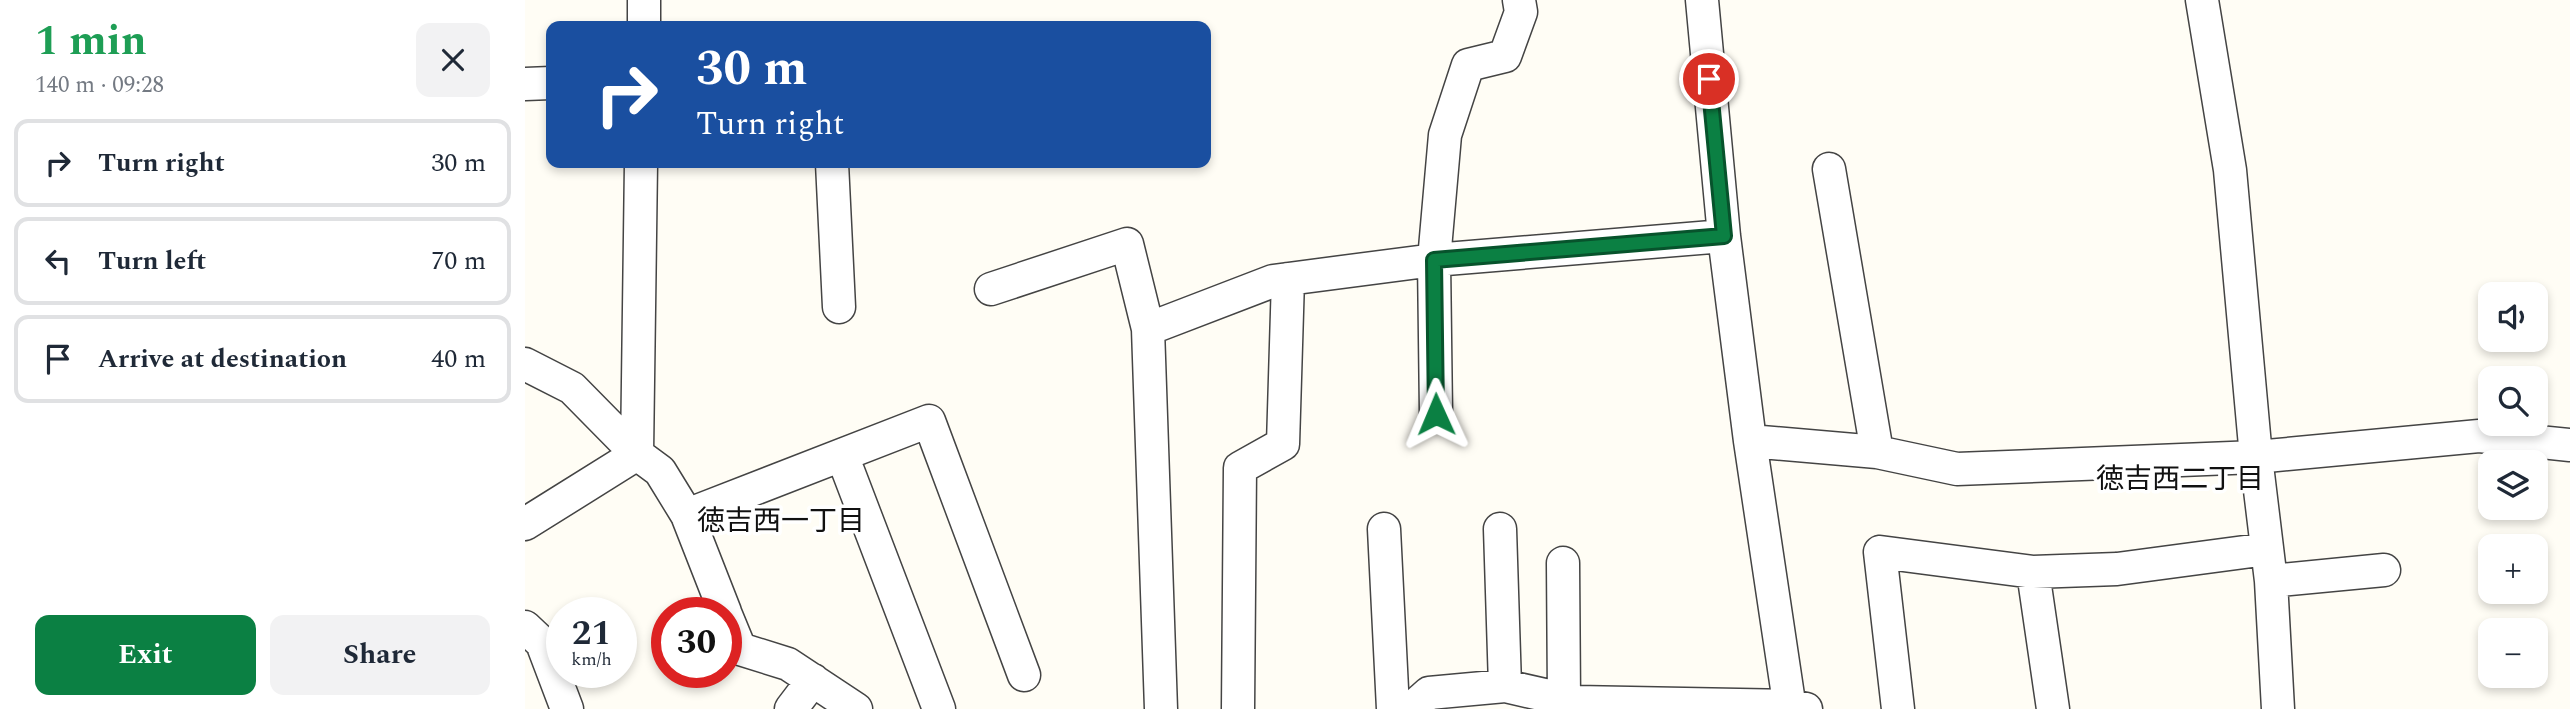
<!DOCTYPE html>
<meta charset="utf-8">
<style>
body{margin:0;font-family:Spectral,"Noto Sans JP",serif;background:#f2f2f3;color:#1f2937;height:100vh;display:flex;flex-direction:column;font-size:26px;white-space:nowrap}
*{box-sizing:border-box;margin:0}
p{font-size:23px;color:#747a83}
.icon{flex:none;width:38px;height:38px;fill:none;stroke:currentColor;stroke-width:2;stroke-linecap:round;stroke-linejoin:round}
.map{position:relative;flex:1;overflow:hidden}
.drawer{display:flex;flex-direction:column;background:#fff;width:525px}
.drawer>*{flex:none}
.banner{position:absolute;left:21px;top:21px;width:665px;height:147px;border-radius:14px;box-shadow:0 4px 10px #0003;background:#1a4fa0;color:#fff;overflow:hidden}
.tools{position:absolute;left:1953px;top:282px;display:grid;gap:14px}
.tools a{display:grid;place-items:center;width:70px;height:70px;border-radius:14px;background:#fff;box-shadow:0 4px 10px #0003;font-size:35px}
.speed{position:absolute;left:21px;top:597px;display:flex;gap:14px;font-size:35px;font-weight:700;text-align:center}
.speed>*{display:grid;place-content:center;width:91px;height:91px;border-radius:50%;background:#fff;box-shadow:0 4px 10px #0003;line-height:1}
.speed small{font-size:18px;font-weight:400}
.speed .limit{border:10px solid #d22;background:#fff;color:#111}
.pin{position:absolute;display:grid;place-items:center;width:60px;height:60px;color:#fff;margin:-30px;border:4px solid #fff;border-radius:50%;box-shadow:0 2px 7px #0007}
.me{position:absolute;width:77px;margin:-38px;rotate:359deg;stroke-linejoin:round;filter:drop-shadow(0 0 5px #0008)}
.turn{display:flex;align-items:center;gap:24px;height:147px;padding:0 35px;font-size:32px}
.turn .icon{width:91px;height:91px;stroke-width:2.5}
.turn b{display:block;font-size:49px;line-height:60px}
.round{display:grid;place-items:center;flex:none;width:74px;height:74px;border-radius:14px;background:#f2f2f3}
.head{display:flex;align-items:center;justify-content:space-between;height:119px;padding:0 35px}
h1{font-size:42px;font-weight:700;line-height:52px;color:#1e9e55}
.button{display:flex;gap:14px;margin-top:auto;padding:14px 35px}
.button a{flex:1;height:80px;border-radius:14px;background:#0b8043;color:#fff;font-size:28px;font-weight:700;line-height:80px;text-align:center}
.button a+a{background:#f2f2f3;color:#1f2937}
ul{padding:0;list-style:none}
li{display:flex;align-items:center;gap:21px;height:88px;margin:0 14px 10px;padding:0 21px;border:4px solid #e0e1e3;border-radius:14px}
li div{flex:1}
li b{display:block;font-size:26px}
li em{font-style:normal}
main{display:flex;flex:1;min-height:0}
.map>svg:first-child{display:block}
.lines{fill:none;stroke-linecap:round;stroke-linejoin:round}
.minor-casing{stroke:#444;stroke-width:35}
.minor{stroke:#fff;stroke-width:32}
.route-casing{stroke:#07532c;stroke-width:18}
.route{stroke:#0b8043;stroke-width:12}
.labels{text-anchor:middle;stroke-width:7;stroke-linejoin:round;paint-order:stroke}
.neighbourhood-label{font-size:28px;fill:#111;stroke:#fff}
</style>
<main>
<section class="drawer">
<div class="head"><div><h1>1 min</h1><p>140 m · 09:28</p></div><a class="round"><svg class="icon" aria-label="close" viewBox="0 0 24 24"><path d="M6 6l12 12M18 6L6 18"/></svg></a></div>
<ul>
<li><svg class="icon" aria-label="right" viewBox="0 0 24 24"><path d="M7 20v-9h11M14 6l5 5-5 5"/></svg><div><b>Turn right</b></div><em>30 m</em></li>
<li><svg class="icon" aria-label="left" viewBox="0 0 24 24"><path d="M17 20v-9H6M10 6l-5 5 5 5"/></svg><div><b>Turn left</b></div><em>70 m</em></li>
<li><svg class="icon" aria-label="arrive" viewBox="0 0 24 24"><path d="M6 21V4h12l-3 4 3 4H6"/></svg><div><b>Arrive at destination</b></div><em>40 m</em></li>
</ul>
<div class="button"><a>Exit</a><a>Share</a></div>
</section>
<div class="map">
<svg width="2045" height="709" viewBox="0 0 2045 709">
<rect width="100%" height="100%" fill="#fffdf5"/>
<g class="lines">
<g class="minor-casing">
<path id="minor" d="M1177,0L1199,236L1225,441L1265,709
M1677,0L1705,170L1731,457L1746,581L1753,709
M119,26V0
M0,84L26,83
M307,163L314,307
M1304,169L1352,452
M466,289L602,244L623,329L748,281L909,260L1199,236
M623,329L636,709
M0,364L47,388L112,454L135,471L162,515
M911,414L909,260L920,135L943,65L980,56L996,12L994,0
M1225,441L1352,452L1432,469L1731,457L1954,436L2045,445
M317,455L414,709
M0,524L112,454L116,163
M859,529L868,709
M975,529L980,686
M1038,563L1039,700
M1508,572L1592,569L1742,549
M1746,581L1859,570
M200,612L162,515L404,421L499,675
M201,615L215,649L263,664L331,709
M0,627L17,643L42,709
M266,709L288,680
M713,709L715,468L758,444L763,279
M886,709L904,693L980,686L1051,702L1265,706L1281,709
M1373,709L1355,552L1508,572L1528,709"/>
</g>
<use href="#minor" class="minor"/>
</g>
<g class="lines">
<g class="route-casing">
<path id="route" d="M911,414L909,260L1199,236L1184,79"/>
</g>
<use href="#route" class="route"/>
</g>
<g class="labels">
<g class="neighbourhood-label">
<text x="1655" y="488">徳吉西二丁目</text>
<text x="256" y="530">徳吉西一丁目</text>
</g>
</g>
</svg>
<div class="tools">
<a><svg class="icon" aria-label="sound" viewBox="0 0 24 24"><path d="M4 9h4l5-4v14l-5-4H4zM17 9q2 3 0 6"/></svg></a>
<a><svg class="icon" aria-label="search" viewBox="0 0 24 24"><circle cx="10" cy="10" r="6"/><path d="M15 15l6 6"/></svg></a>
<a><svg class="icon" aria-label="layers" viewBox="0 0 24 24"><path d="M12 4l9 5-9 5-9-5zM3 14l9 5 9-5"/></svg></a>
<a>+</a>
<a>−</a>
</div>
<div class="speed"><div>21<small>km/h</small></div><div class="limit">30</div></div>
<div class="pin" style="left:1184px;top:79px;background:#d93025"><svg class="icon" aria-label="arrive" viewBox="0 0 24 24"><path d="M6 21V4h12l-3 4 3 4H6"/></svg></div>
<svg class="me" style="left:911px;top:414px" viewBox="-20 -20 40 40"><path d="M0-17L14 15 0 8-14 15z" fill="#0b8043" stroke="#fff" stroke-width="4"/></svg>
<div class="banner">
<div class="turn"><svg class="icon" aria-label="right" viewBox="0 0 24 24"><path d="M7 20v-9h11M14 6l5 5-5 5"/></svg><div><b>30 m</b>Turn right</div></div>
</div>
</div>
</main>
